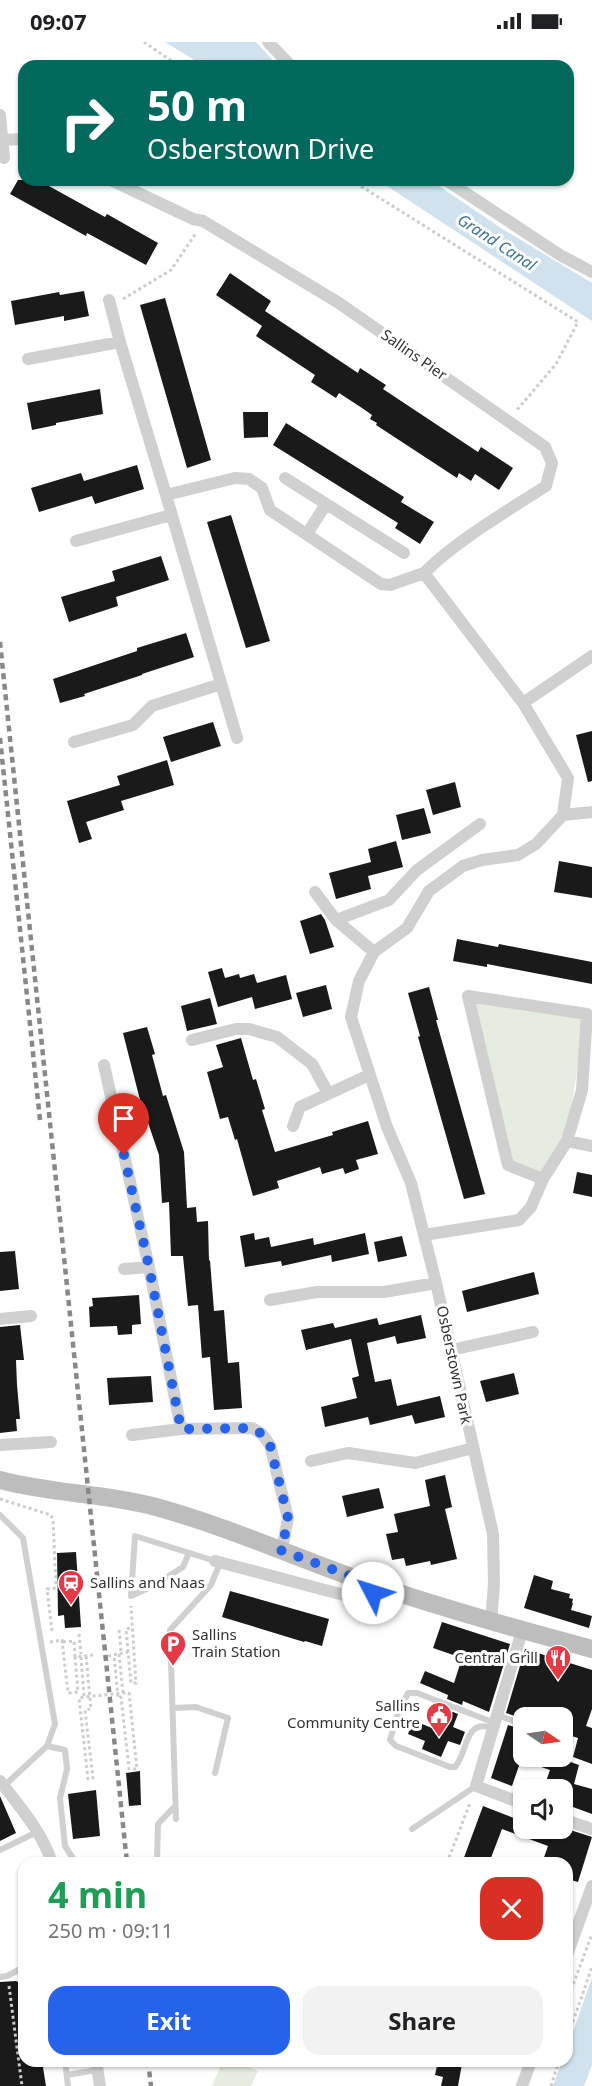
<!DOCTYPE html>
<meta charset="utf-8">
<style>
body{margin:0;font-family:"Noto Sans",sans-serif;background:#f2f2f2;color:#202124;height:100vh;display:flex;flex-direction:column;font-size:22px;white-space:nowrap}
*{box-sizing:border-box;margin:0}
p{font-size:20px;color:#757577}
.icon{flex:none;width:33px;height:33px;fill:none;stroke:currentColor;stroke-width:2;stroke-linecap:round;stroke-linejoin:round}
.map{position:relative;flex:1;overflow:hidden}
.side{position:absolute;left:18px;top:1815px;width:555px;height:210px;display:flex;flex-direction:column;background:#fff;border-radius:18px;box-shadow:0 2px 4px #0004}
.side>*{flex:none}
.banner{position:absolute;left:18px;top:18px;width:556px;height:126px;border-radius:18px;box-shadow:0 2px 4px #0004;background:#00695c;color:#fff;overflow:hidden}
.needle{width:39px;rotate:103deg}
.buttons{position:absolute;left:513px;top:1665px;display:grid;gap:12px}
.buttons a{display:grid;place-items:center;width:60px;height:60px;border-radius:12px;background:#fff;box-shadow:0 2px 4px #0004;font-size:30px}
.pin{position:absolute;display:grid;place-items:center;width:51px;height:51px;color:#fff;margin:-62px -26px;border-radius:50% 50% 50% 0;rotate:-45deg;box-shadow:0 0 6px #0007}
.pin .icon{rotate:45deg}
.me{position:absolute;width:66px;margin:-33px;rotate:310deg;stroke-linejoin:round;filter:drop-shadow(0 0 4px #0008)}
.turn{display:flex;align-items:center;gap:21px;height:126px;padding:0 30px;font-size:27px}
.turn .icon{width:78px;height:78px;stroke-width:2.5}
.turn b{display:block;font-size:42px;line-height:51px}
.round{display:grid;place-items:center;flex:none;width:63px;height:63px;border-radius:18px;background:#f2f2f2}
.head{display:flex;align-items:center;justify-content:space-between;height:102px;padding:0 30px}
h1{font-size:36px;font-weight:700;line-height:45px;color:#1e9e55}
.cta{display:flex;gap:12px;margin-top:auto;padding:12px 30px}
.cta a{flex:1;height:69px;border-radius:18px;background:#2563eb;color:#fff;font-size:24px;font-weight:700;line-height:69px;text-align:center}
.cta a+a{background:#f2f2f2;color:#202124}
.status{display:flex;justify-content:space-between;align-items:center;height:42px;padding:0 30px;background:#fff;direction:ltr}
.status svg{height:16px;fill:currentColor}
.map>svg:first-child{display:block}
.green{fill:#e6ecdf}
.water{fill:#cfe2ee}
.building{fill:#1a1a1a}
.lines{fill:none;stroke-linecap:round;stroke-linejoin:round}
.path{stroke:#cdcdcd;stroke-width:3;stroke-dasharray:3 3;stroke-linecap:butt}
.lane{stroke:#d0d0d0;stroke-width:6}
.street{stroke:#d0d0d0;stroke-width:12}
.secondary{stroke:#bdbdbd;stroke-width:18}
.rail{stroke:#888;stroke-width:4.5;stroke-dasharray:6 4.5;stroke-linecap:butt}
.route{stroke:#2563eb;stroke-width:10;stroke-dasharray:0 18}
.labels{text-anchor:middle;stroke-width:6;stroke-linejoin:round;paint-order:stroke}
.street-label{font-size:15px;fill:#333;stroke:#fff}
.poi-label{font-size:15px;fill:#333;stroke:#fff;text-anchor:start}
.water-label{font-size:16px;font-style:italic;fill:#3f7597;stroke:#fff}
</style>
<div class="status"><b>09:07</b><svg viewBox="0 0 49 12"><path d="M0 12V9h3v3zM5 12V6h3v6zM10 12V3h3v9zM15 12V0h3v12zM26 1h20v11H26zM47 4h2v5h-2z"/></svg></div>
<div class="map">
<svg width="592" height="2044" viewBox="0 0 592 2044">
<rect width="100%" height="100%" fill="#fff"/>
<path class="green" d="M471,957L585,976L567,1094L538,1137L507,1119Z
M223,2019H235L258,2029L251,2044H212Z"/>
<path class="water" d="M165,0H256L278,24H204Z
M378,138H430L501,186L592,241V279Z
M592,1936V2023L584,2044H553L562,2019H567V2006Z"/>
<path class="building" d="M18,138H38L105,175L107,172L158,201L146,223L87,191L86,194L10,152Z
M230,231L271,259L265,269L358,331L360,326L386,343L383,347L478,410L481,405L513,426L499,448L475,432L471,439L459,431L457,436L376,383L377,381L370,377L372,373L362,366L339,351L336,356L311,340L315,333L256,294L262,284L216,253Z
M84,249L89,274L64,279V274L15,283L11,259L59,250L60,253Z
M165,256L211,418L187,426L140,263Z
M100,347L103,372L56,381V383L32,388L27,361Z
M243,370H268V395L244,396Z
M286,381L404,455L401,460L434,480L420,502L395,486L398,481L273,403Z
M137,423L144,447L95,462L92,454L39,470L31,446L81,431L84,439Z
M231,473L270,599L246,606L207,480Z
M161,514L169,538L116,555L118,564L69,580L61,555L115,539L112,529Z
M186,591L194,615L142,632V633L84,652L85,654L60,661L53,637L137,609V606Z
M213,680L221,704L171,720L163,695Z
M592,689V739L588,740L576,693Z
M167,718L174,743L121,759L124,768L86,780L92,797L79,801L67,759L120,743L117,734Z
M455,740L461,765L433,773L426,748Z
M424,766L431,791L402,798L396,773Z
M396,799L403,825L368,834L371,847L336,857L329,831L371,820L368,807Z
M559,819L592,825V856L554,850Z
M321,872L325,878L334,905L310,912L300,879Z
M457,897L498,905L499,902L592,920V942L487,922V925L453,919Z
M222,926L225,936L239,932L240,936L254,932L257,941L286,933L292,957L255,967L252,955L218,965L208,930Z
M326,943L332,967L303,975L296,951Z
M429,945L438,978H436L485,1152L464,1157L418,995L420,994L408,951Z
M210,956L217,982L187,989L181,964Z
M147,985L155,1012L152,1013L163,1054L166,1053L184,1110L187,1166L196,1165L197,1180L208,1179L209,1219L210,1218L214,1269L224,1268L228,1321L239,1320L242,1366L214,1368L210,1315L202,1316L198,1263L188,1264L183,1214H171L169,1160L162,1161L159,1113L139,1054L123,991Z
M241,996L253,1038L256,1037L265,1067L262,1068L275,1110L333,1093L332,1090L368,1079L378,1112L356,1118L359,1127L345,1132L343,1126L322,1132L320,1125L277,1139L279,1146L253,1154L237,1097L235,1098L228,1075L220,1077L207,1030L223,1025L216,1003Z
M577,1130L592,1133V1155L573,1151Z
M254,1191L255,1198L269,1195L271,1205L313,1196L314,1203L365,1191L369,1212L332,1220L331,1213L282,1224L281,1219L245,1225L240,1194Z
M402,1194L407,1214L378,1220L374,1200Z
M15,1209L19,1247L0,1249V1210Z
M534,1230L539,1252L467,1270L462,1249Z
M139,1253L141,1282L132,1283V1292L118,1293L117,1284L90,1285L89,1265L93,1264L92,1256Z
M421,1273L426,1296L397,1302L395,1294L367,1301L375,1340L391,1337L397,1364L440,1354L445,1375L415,1382L412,1373L370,1383L368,1375L325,1385L321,1365L357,1356L352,1336L359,1334L351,1297L306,1308L301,1288L333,1281L335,1286L377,1276L379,1283Z
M20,1283L24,1318H16L17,1343L20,1377H16L17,1389L0,1391V1285Z
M514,1331L519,1352L486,1360L480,1339Z
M151,1334L153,1360L109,1363L107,1336Z
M445,1433L452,1465L445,1467L457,1517L431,1523L430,1519L406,1524L404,1516L392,1518L386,1492L398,1490L394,1472L430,1464L425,1438Z
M379,1446L384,1466L347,1475L342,1454Z
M76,1510L81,1585L65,1586L64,1573L58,1574L57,1511Z
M534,1533L553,1539L551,1547L570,1552L569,1556L573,1557L572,1561H573L571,1568L592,1574L589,1586L524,1566Z
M230,1549L329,1577L322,1604L305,1599L304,1600L222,1575Z
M442,1580L510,1602L489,1670L463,1659L462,1663L447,1657L448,1653L420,1641L425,1629L454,1641L462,1616L433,1606Z
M525,1607L592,1628V1667L586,1684L592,1686V1722L573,1715L578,1696L562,1691V1676H524V1677L506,1671Z
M443,1666L458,1672L453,1685L465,1690L460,1703L448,1699L441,1715L422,1707L425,1699L408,1692L413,1678L434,1687Z
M508,1683L524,1688V1714H554L579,1723L574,1742L592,1747V1772L562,1761V1748H543L550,1728L521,1718L512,1744L491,1736Z
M140,1729L141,1763L129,1764L126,1731Z
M96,1748L100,1794L73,1797L68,1752Z
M0,1754L16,1791L0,1799Z
M483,1764L524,1780V1786H564L592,1795L578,1840L567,1837V1821H542L548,1804L502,1787L489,1821H462Z
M16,1939L24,1943V2019H42L46,2044H0V1940Z
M438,2019H458V2021L462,2022L458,2044H441L443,2035L435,2033Z"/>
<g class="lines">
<path class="path" d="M144,0L179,24
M351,138L578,280L556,322L517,368
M123,257L171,228L196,191
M0,1457L51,1473L53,1478L56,1543L77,1542
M119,1588L121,1609
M52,1589L47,1547L56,1546V1543
M79,1592L81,1612
M50,1600L62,1598L68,1651L78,1650L75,1615L93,1613
M63,1600L74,1599L75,1615
M128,1610L126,1587L131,1586
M119,1612L123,1651
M86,1614L91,1667L85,1668L93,1736L88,1737L79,1656L84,1655L123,1651H129L137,1727H129L121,1655L118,1656L114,1613
M108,1614L128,1610L131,1641H136L131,1564
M81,1615L84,1655
M447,1821L470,1761
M9,1944L22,2044
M567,1959L592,1892
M567,1997L592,1925
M551,2044L559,2019"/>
<path class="lane" d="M0,1473L23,1496L55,1682L47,1704L4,1744
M189,1511L183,1525L153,1544L131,1554L135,1494L215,1519
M173,1666L196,1665L228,1676L215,1731
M497,1673L524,1683
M493,1686C464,1676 469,1708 455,1725H450L396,1704L390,1698L397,1674L408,1651H417L495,1681
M47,1704L65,1708L67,1727L60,1756L65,1804L76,1821
M176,1777L170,1588L211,1543L220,1521
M412,1787L476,1744
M0,1808L37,1790
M157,1821L158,1782L175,1764
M0,1935L7,1934L24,1925
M65,2019L68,2044
M67,2033L97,2028"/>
<path class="street" d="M268,0L291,24
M0,73L4,116
M2,98L24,97
M111,138L193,177L203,179L339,261L545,405L552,421L546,444C507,469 456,499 424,531L523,661L568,736L563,773
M446,138L560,213L592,230
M109,258L120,300L166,453
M28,317L120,300
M285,436L404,511
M307,492L326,462
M76,499L171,473
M523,661L592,614
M237,696L166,453L235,436L249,437L262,446L270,468L381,542L390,543L424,531
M74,700L133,683L152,664L221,642
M563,773L592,770
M315,850L336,878L374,910
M336,878L389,858L417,828L480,782
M192,998L236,987H249L277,995L312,1022L328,1051
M104,1023L149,1225L181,1387L252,1386L262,1392L270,1403L288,1476L284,1497L281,1508
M293,1084L300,1065L369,1033
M543,1137L508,1123L468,954L587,972L582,1048L567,1099
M424,1193L519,1178L531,1165L543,1137L567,1099L592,1104
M124,1227L149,1225
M270,1258L317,1250H384L436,1241
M0,1277L31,1274
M451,1308L533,1290
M132,1393L181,1387
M0,1403L51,1400
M311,1419L348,1411L415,1421L473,1406
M215,1519L359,1557L369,1556L375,1543
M491,1580L494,1542L493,1492L436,1241L411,1141L387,1085L351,975L359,939L374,910L407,886L429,849L463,824L482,818L518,813L536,802L563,773
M522,1589L476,1744L524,1762
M0,1739C19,1764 43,1791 52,1821
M562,1777L592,1787
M567,1913L592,1844
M96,2019L100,2044
M522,2044L531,2019"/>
<path class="secondary" d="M0,1438C51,1452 105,1451 156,1465C225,1484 290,1513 357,1537C434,1564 513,1586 592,1607"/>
<path class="rail" d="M0,600L127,1821
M0,696L40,1078
M148,2019L151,2044"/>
</g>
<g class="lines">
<path class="route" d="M124,1113L149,1225L181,1387L252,1386L262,1392L270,1403L288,1476L284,1497L280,1508L375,1543L373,1551"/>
</g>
<defs>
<g id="station-pin" transform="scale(1.35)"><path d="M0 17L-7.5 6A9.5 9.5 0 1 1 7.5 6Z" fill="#e63946" stroke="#fff"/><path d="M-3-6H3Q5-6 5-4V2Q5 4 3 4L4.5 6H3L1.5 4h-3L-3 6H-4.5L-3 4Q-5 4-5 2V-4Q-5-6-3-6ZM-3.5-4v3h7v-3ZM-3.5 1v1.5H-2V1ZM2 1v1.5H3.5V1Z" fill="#fff"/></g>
<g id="parking-pin" transform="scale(1.35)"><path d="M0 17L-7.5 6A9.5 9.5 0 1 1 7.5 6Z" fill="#e63946" stroke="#fff"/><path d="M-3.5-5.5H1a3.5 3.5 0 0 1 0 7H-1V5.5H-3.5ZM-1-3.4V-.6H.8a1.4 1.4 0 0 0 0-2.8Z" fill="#fff"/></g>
<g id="restaurant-pin" transform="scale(1.35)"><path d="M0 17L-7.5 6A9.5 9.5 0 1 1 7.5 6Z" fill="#e63946" stroke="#fff"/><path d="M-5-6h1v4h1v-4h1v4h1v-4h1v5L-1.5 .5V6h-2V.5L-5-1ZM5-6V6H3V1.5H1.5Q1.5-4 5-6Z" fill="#fff"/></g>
<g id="civic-pin" transform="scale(1.35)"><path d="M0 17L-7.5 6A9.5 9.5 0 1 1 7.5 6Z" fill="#e63946" stroke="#fff"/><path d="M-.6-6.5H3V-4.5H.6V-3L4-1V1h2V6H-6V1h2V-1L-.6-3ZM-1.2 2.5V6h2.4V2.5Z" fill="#fff"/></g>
</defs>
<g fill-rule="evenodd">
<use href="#station-pin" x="71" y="1541"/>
<use href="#parking-pin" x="173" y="1602"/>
<use href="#restaurant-pin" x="558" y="1616"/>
<use href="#civic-pin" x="439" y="1673"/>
</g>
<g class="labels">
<g class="street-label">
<text transform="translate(414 313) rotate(35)" y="5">Sallins Pier</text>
<text transform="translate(454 1323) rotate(78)" y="5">Osberstown Park</text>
</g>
<g class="poi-label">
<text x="90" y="1546">Sallins and Naas</text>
<text x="192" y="1598">Sallins<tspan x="192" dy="17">Train Station</tspan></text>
<text x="538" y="1621" text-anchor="end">Central Grill</text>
<text x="420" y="1669" text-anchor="end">Sallins<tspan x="420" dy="17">Community Centre</tspan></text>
</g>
<g class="water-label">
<text transform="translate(497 200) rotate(33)" y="6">Grand Canal</text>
</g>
</g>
</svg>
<div class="buttons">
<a><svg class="needle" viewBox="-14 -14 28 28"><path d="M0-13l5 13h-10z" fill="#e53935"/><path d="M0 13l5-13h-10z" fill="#757577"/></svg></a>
<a><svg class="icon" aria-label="sound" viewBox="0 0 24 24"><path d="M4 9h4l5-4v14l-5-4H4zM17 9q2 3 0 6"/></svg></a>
</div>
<div class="pin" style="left:124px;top:1113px;background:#d93025"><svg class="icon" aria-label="arrive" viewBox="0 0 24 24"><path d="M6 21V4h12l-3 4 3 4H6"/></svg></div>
<svg class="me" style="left:373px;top:1551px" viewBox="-20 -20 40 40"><circle r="19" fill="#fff"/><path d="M0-13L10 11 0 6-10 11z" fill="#2563eb"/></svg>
<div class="banner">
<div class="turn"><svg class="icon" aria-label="right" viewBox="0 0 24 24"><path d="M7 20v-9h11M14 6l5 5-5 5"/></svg><div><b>50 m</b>Osberstown Drive</div></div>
</div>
<section class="side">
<div class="head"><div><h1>4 min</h1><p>250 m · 09:11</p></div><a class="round" style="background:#d93025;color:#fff"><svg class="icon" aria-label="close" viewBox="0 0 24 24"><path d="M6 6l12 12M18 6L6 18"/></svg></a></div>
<div class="cta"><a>Exit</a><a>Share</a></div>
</section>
</div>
